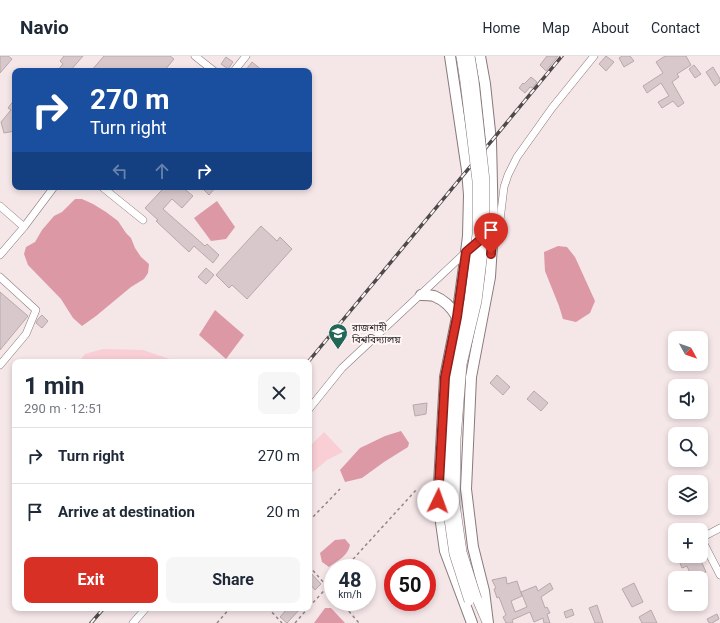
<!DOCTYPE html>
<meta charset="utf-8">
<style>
body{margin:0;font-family:Roboto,"Noto Sans Bengali",sans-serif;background:#f6f6f7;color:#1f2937;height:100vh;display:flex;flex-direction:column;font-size:15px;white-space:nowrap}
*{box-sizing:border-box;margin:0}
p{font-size:13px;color:#747a83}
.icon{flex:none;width:22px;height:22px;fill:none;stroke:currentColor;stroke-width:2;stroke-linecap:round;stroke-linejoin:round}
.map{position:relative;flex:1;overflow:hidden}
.sheet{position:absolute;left:12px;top:303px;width:300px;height:252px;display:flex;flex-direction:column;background:#fff;border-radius:8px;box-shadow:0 2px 6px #0003}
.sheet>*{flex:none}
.top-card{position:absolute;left:12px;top:12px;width:300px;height:122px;border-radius:8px;box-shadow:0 2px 6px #0003;background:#1a4fa0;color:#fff;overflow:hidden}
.needle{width:26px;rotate:130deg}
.buttons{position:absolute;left:668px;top:275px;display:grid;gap:8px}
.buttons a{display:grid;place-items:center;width:40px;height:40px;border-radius:8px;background:#fff;box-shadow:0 2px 6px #0003;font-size:20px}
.speed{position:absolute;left:324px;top:503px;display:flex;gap:8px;font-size:20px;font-weight:700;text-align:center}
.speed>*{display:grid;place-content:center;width:52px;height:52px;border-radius:50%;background:#fff;box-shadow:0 2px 6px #0003;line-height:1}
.speed small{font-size:10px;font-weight:400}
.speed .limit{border:6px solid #d22;background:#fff;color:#111}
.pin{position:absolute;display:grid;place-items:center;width:34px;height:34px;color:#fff;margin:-41px -17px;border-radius:50% 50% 50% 0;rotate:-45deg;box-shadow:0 0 4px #0007}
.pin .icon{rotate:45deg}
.me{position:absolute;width:44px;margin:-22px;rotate:3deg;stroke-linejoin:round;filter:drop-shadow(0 0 3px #0008)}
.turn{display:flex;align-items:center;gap:14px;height:84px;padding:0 12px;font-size:18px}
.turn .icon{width:52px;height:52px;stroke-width:2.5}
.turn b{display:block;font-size:28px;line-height:34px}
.lanes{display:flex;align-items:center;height:38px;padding:0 12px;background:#0003;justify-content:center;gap:20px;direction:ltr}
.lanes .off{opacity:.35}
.round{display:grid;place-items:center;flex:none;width:42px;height:42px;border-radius:8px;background:#f6f6f7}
.head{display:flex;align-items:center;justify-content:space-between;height:68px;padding:0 12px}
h1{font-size:24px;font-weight:700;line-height:30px}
.cta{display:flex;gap:8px;margin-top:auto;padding:8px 12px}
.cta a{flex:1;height:46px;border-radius:8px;background:#d93025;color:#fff;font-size:16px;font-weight:700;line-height:46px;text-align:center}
.cta a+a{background:#f6f6f7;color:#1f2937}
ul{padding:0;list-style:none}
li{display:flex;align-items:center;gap:12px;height:56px;padding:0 12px;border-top:1px solid #e0e1e3}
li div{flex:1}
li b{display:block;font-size:15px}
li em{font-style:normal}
header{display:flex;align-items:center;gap:24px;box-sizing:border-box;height:56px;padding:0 20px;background:#fff;border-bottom:1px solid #e0e1e3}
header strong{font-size:19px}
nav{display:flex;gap:22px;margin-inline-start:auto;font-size:14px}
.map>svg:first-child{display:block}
.green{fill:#f9ced5}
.water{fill:#dc98a5}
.building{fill:#d8c8cb;stroke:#b7a9ab}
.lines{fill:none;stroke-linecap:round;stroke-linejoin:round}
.minor-casing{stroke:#887a7c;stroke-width:8}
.tertiary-casing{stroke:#887a7c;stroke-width:10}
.secondary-casing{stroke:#887a7c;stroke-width:12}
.path{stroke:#928789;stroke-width:1.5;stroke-dasharray:3 3;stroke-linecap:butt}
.minor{stroke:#fff;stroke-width:7}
.tertiary{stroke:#fff;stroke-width:9}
.secondary{stroke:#fff;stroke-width:10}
.rail-casing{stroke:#50494a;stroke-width:3.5}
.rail{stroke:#fef5f6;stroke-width:2;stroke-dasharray:6;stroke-linecap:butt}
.tertiary-bridge-casing{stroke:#887a7c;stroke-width:10;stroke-linecap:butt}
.tertiary-bridge{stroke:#fff;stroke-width:9}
.route-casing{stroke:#8d1f18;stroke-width:10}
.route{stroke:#d93025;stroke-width:7}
.labels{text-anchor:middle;stroke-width:4;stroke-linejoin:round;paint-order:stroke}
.poi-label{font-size:10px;fill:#322c2d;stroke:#fef5f6;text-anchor:start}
</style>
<header>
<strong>Navio</strong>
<nav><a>Home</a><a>Map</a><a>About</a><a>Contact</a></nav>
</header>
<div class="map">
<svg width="720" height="567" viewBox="0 0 720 567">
<rect width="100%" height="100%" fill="#f5e6e8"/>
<path class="green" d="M103,293L143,294L178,306H79L85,298Z
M324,376L343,396L327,404L313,416L309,412V391Z"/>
<path class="water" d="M75,143H82L93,148L106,156L118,165L126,177L131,182L135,192L141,201L149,208L148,217L144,223L131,231L96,260L82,270L73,262L61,243L28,209L24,198L26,191L35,186L42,174L54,160L62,156Z
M217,145L235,171L226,183L211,185L194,162Z
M558,190L567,191L575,201L595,245L590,257L576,266L563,263L559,250L545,215L544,196Z
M215,254L244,279L226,303L199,279Z
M401,375L409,387L408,391L384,406L362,422L345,426L340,414L360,392L385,380Z
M345,483L350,489C348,500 337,505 329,511L322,506L320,497L335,484Z
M325,552H331L345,567H314Z"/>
<path class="building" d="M0,0H8L12,3L0,17Z
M64,0H83L70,15H57L63,8L60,5Z
M104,0H170L174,3L164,15H115L111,12L108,15H91Z
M547,0H558L546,15L540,9Z
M606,0L614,6L606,15L599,8Z
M622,0H630L634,5L624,11L619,2Z
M665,0H686L691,9L677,18L679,21L672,26L684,47L678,51L673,45L662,52L658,46L669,40L661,27L647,37L643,30L663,17L656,6Z
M226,1L233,6L228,13L221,8Z
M252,6L263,15H245Z
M694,9L701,18L695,22L689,13Z
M713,11L720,23V26L715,30L706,16Z
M531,21L537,26L532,32L530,31L525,37L519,32L523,27L524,28Z
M15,43V75L4,77L1,66L11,54L8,52Z
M158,131H182L193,140L182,152L172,143L163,153L205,190L207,188L219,199L213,207L194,190L189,196L156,165L158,164L145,152L162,134Z
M201,131H216L209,139Z
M261,170L277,185L280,181L292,193L247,243L232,229L229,232L216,219Z
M206,212L214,219L206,228L198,221Z
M0,236L28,260L0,294Z
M42,259L48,265L42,272L36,267L38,263Z
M497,319L510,331L503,339L490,327Z
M534,335L548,347L541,355L527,343Z
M427,347L426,358L415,360L413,349Z
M680,500H699L706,516L692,522L687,510L682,512L680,507L683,506Z
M309,515L321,528L315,534L309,527Z
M506,521L507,528L517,525L522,540L511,545L515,556L527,551L521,536L536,530L538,535L550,527L553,533L541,541L545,552L547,551L550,557L547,558L550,567H544L543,562L534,566L530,556L512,564L513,567H506L503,561L506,559L499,541L497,542L494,533L496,532L492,524Z
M634,527L643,546L632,551L622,533Z
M597,549L603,567H595L589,552Z
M288,552H301L287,567L280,561Z
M572,553L574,559L566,562L564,556Z
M651,554L657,567H642L639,561Z
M717,558L719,563L712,567H709L707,563Z"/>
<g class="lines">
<g class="minor-casing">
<path id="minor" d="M195,0L214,15
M234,15L246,0
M102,131L143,164
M0,150L24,171L0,199
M24,171L54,131
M492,173L497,169L500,164L504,131L508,119L517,101L552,52L594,0
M0,221L36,254L26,278L0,309
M309,353L342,312L466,196
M701,482L720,519
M701,482L720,472
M133,567L146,552"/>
</g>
<g class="tertiary-casing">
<path id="tertiary" d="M477,543L486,564"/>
</g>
<g class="secondary-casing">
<path id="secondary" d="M450,0L467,114L469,139L468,180L466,196L457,261L445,321L438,445L445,495L472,567
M480,0L485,28L491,85L493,173L490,221L471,321L466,433L473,491L484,535L488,567
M421,239C425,239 430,239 434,240C444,244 452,252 457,261"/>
</g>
<path class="path" d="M309,465L340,433
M309,510L333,537
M345,512L417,433
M341,546L359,567
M309,551L333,525
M268,552L282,567
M217,567L230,552
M295,567L308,552"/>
<use href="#minor" class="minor"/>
<use href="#tertiary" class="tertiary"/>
<use href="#secondary" class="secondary"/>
<g class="rail-casing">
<path id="rail" d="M308,306L562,0
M91,567L104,552"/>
</g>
<use href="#rail" class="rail"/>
<g class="tertiary-bridge-casing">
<path id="tertiary-bridge" d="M461,0L465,26L477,125V178L469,244L454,307L448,383L447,449L454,498L469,545
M470,0L474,25L485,125V179L477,245L462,308L456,383L455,448L462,496L477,543"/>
</g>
<use href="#tertiary-bridge" class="tertiary-bridge"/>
</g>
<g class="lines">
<g class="route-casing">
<path id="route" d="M438,445L445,321L457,261L466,196L493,173L491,198"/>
</g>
<use href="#route" class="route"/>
</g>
<defs>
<g id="university-pin" transform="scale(1)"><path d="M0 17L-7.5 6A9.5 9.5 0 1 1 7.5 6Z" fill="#226657" stroke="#fef5f6"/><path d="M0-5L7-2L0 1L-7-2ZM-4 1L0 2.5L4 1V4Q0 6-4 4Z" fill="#fff"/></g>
</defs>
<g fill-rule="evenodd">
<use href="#university-pin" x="338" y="277"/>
</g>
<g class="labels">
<g class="poi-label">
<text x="352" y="275">রাজশাহী<tspan x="352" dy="12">বিশ্ববিদ্যালয়</tspan></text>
</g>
</g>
</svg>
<div class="buttons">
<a><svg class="needle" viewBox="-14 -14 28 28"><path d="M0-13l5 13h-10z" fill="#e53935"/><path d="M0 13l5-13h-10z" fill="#747a83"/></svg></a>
<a><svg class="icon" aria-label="sound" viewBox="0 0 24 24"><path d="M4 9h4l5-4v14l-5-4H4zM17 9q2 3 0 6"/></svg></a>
<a><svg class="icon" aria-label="search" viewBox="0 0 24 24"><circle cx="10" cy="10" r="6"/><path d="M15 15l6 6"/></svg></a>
<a><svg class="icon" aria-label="layers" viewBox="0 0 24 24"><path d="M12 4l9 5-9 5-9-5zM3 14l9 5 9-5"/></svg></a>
<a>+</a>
<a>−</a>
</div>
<div class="speed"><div>48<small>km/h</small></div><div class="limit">50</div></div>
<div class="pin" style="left:491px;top:198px;background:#d93025"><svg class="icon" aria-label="arrive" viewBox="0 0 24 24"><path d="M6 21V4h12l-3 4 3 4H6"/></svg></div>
<svg class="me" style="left:438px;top:445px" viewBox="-20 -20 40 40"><circle r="19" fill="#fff"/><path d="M0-13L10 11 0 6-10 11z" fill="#d93025"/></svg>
<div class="top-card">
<div class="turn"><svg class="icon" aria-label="right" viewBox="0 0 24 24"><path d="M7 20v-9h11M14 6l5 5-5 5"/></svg><div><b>270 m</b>Turn right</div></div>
<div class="lanes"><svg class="icon off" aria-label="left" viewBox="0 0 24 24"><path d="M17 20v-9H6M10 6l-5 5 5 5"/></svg><svg class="icon off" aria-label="ahead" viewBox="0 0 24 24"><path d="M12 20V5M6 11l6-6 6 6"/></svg><svg class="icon" aria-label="right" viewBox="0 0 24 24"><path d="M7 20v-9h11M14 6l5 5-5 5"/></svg></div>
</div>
<section class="sheet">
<div class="head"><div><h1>1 min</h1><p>290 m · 12:51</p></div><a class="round"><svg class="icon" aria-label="close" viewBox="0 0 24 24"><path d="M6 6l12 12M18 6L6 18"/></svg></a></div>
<ul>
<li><svg class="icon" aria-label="right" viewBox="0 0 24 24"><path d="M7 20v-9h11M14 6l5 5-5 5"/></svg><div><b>Turn right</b></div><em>270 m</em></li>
<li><svg class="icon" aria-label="arrive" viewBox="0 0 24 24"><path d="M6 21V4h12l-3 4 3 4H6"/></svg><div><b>Arrive at destination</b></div><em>20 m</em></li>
</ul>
<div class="cta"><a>Exit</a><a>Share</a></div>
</section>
</div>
